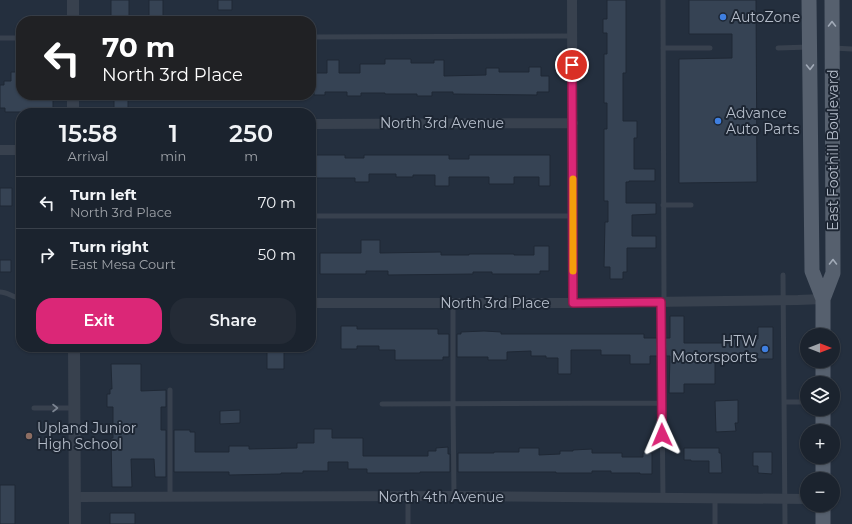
<!DOCTYPE html>
<meta charset="utf-8">
<style>
body{margin:0;font-family:Montserrat,sans-serif;background:#242b36;color:#f1f3f6;height:100vh;display:flex;flex-direction:column;font-size:15px;white-space:nowrap}
*{box-sizing:border-box;margin:0}
p{font-size:13px;color:#a0a4aa}
.icon{flex:none;width:22px;height:22px;fill:none;stroke:currentColor;stroke-width:2;stroke-linecap:round;stroke-linejoin:round}
.map{position:relative;flex:1;overflow:hidden}
.sheet{position:absolute;left:16px;top:108px;width:300px;height:244px;display:flex;flex-direction:column;background:#1b232e;border-radius:16px;box-shadow:0 1px 3px #0004,0 0 0 1px #39404a}
.sheet>*{flex:none}
.guide{position:absolute;left:16px;top:16px;width:300px;height:84px;border-radius:16px;box-shadow:0 1px 3px #0004,0 0 0 1px #39404a;background:#202124;color:#fff;overflow:hidden}
.needle{width:26px;rotate:90deg}
.controls{position:absolute;left:800px;top:328px;display:grid;gap:8px}
.controls a{display:grid;place-items:center;width:40px;height:40px;border-radius:50%;background:#1b232e;box-shadow:0 1px 3px #0004,0 0 0 1px #39404a;font-size:20px}
.pin{position:absolute;display:grid;place-items:center;width:34px;height:34px;color:#fff;margin:-17px;border:2px solid #fff;border-radius:50%;box-shadow:0 1px 4px #0007}
.me{position:absolute;width:44px;margin:-22px;rotate:359deg;stroke-linejoin:round;filter:drop-shadow(0 0 3px #0008)}
.turn{display:flex;align-items:center;gap:14px;height:84px;padding:0 20px;font-size:18px}
.turn .icon{width:52px;height:52px;stroke-width:2.5}
.turn b{display:block;font-size:28px;line-height:34px}
.eta{display:flex;justify-content:space-evenly;align-items:center;height:68px;text-align:center}
.eta b{font-size:24px;font-weight:600;line-height:28px}
.primary-button{display:flex;gap:8px;margin-top:auto;padding:8px 20px}
.primary-button a{flex:1;height:46px;border-radius:16px;background:#db2777;color:#fff;font-size:16px;font-weight:600;line-height:46px;text-align:center}
.primary-button a+a{background:#242b36;color:#f1f3f6}
ul{padding:0;list-style:none}
li{display:flex;align-items:center;gap:12px;height:52px;padding:0 20px;border-top:1px solid #39404a}
li div{flex:1}
li b{display:block;font-size:15px}
li em{font-style:normal}
.map>svg:first-child{display:block}
.building{fill:#364354;stroke:#1f2835}
.lines{fill:none;stroke-linecap:round;stroke-linejoin:round}
.service{stroke:#38414e;stroke-width:5}
.minor{stroke:#38414e;stroke-width:10}
.tertiary{stroke:#38414e;stroke-width:12}
.primary{stroke:#56606e;stroke-width:15}
.oneway{stroke:#a1aab7}
.oneway2{stroke:#7c8592}
.route-casing{stroke:#8e194d;stroke-width:10}
.route{stroke:#db2777;stroke-width:7}
.slow{stroke:#f59e0b;stroke-width:7}
.shop-dot{fill:#3f7fe0;stroke:#1d2633;stroke-width:1.5}
.education-dot{fill:#8d6e63;stroke:#1d2633;stroke-width:1.5}
.labels{text-anchor:middle;stroke-width:4;stroke-linejoin:round;paint-order:stroke}
.poi-label{font-size:14px;fill:#b4bcc9;stroke:#1d2633;text-anchor:start}
.street-label{font-size:14px;fill:#b4bcc9;stroke:#1d2633}
</style>
<div class="map">
<svg width="852" height="524" viewBox="0 0 852 524">
<rect width="100%" height="100%" fill="#242f3e"/>
<path class="building" d="M111,0H129V19H111Z
M149,0H163V20H149Z
M218,0H232V10H218Z
M607,0H626V73H623V121H637V138H634V169H655V181H629V182H626V203H656V214L632,215V236H656V248H627V272H623V279H610V267H604L605,222H608V201H604V129H607V103H604V54H607V33H603V19H607Z
M689,0H756L757,182L679,183V59L732,58V34H689Z
M385,59H411V63H434V60H444V76L486,75V68H499V72H529V67H541V76H549V92H537V95L453,94V92H432V96H417V94H385V93H361V96H347V92H325V95H314V73H327V60H339V73H360V64H385Z
M11,72H20V95H53V108H45V112H5V108H0V85H4V81H11Z
M114,95H128V108H114Z
M311,155H345V158H364V155H449V159H469V155H550V186H539V177H514V184H489V177H449V186H435V175H413V177H396V174H369V182H355V178H311Z
M0,188H12V206H0Z
M361,240H380V253L441,252V255H469V254H514V255H534V246H549V271H540V274H492V272H473V274L388,275V271H366V274H320V253H361Z
M0,260H11V272H0Z
M670,316H684V343H733V339H758V327H773V359H715V384H684V393H669L670,356H666L665,338H670Z
M341,326H357V329H438V334H449V357H443V360H395V350H379V346H357V349H341Z
M484,331L501,332V334H644V338H657L658,356H650V364H630V355H601V350H571V374H558V358H546V356H531V351L507,352V360H488V357H457V334H461V332Z
M267,347H284V369H267Z
M111,364H141V391L166,390V407H161V430H166V477H155L154,459H131L132,487H112L111,438H113V407H107V394H110V389H112Z
M738,400V423H735L736,431L716,432L715,401Z
M240,410V423L220,424V411Z
M314,429H332V438H363V456H428V451H436V448L448,447V454H450V472H420V473H367V469H348V462H328V471H303V473H281V474L229,475V472H174V430H190V432H195V452H229V446H249V449L297,448V443H314Z
M519,448H539V455L560,454V451H573V450L592,449V453H622V457H643V453H652V474H640V473H611V471H592V473H556V472H458V453H494V452H519Z
M684,448H719V453H721L722,473H709V461H691V460H684Z
M753,452H772V474L758,473V466H753Z
M0,485H15V524H0Z
M110,513H135V524H110Z"/>
<g class="lines">
<path class="service" d="M663,0L664,302
M311,37L572,36
M0,38H21
M663,48H710
M778,48L809,47
M833,48L852,49
M663,205H691
M311,216H573
M783,275L785,524
M0,292C8,292 13,298 21,298
M661,302L663,498
M453,303V404L454,496
M784,402H807
M382,404L662,403
M34,408H73
M408,496V524
M170,497V390
M715,498V524"/>
<path class="minor" d="M572,0L573,303
M311,124L573,123
M0,150H21
M311,303H573L798,300L823,299
M75,497L454,496L807,499"/>
<path class="tertiary" d="M73,0V21
M73,95V113
M74,347L75,524"/>
<path class="primary" d="M809,0L812,271L823,299V335
M823,299L833,273L832,0
M823,361V383
M823,431V409
M823,479V457
M823,505V524"/>
</g>
<defs><path id="oneway-chevron" d="M-2-3.5L2.5 0L-2 3.5" fill="none" stroke-width="1.6" stroke-linecap="round" stroke-linejoin="round"/></defs>
<g class="oneway">
<use href="#oneway-chevron" transform="translate(832 24) rotate(-90)"/>
<use href="#oneway-chevron" transform="translate(810 67) rotate(89)"/>
<use href="#oneway-chevron" transform="translate(833 262) rotate(-90)"/>
</g>
<use class="oneway2" href="#oneway-chevron" transform="translate(55 408)"/>
<g class="lines">
<g class="route-casing">
<path id="route" d="M572,65L573,303L661,302L662,435"/>
</g>
<use href="#route" class="route"/>
<path class="slow" d="M573,179V271"/>
</g>
<g class="shop-dot">
<circle cx="723" cy="17" r="4"/>
<circle cx="718" cy="121" r="4"/>
<circle cx="765" cy="349" r="4"/>
</g>
<circle class="education-dot" cx="29" cy="436" r="4"/>
<g class="labels">
<g class="poi-label">
<text x="731" y="22">AutoZone</text>
<text x="726" y="118">Advance<tspan x="726" dy="16">Auto Parts</tspan></text>
<text x="757" y="346" text-anchor="end">HTW<tspan x="757" dy="16">Motorsports</tspan></text>
<text x="37" y="433">Upland Junior<tspan x="37" dy="16">High School</tspan></text>
</g>
<g class="street-label">
<text x="442" y="128">North 3rd Avenue</text>
<text transform="translate(833 150) rotate(-90)" y="5">East Foothill Boulevard</text>
<text x="495" y="308">North 3rd Place</text>
<text x="441" y="502">North 4th Avenue</text>
</g>
</g>
</svg>
<div class="controls">
<a><svg class="needle" viewBox="-14 -14 28 28"><path d="M0-13l5 13h-10z" fill="#e53935"/><path d="M0 13l5-13h-10z" fill="#a0a4aa"/></svg></a>
<a><svg class="icon" aria-label="layers" viewBox="0 0 24 24"><path d="M12 4l9 5-9 5-9-5zM3 14l9 5 9-5"/></svg></a>
<a>+</a>
<a>−</a>
</div>
<div class="pin" style="left:572px;top:65px;background:#d93025"><svg class="icon" aria-label="arrive" viewBox="0 0 24 24"><path d="M6 21V4h12l-3 4 3 4H6"/></svg></div>
<svg class="me" style="left:662px;top:435px" viewBox="-20 -20 40 40"><path d="M0-17L14 15 0 8-14 15z" fill="#db2777" stroke="#fff" stroke-width="4"/></svg>
<div class="guide">
<div class="turn"><svg class="icon" aria-label="left" viewBox="0 0 24 24"><path d="M17 20v-9H6M10 6l-5 5 5 5"/></svg><div><b>70 m</b>North 3rd Place</div></div>
</div>
<section class="sheet">
<div class="eta">
<div><b>15:58</b><p>Arrival</p></div>
<div><b>1</b><p>min</p></div>
<div><b>250</b><p>m</p></div>
</div>
<ul>
<li><svg class="icon" aria-label="left" viewBox="0 0 24 24"><path d="M17 20v-9H6M10 6l-5 5 5 5"/></svg><div><b>Turn left</b><p>North 3rd Place</p></div><em>70 m</em></li>
<li><svg class="icon" aria-label="right" viewBox="0 0 24 24"><path d="M7 20v-9h11M14 6l5 5-5 5"/></svg><div><b>Turn right</b><p>East Mesa Court</p></div><em>50 m</em></li>
</ul>
<div class="primary-button"><a>Exit</a><a>Share</a></div>
</section>
</div>
